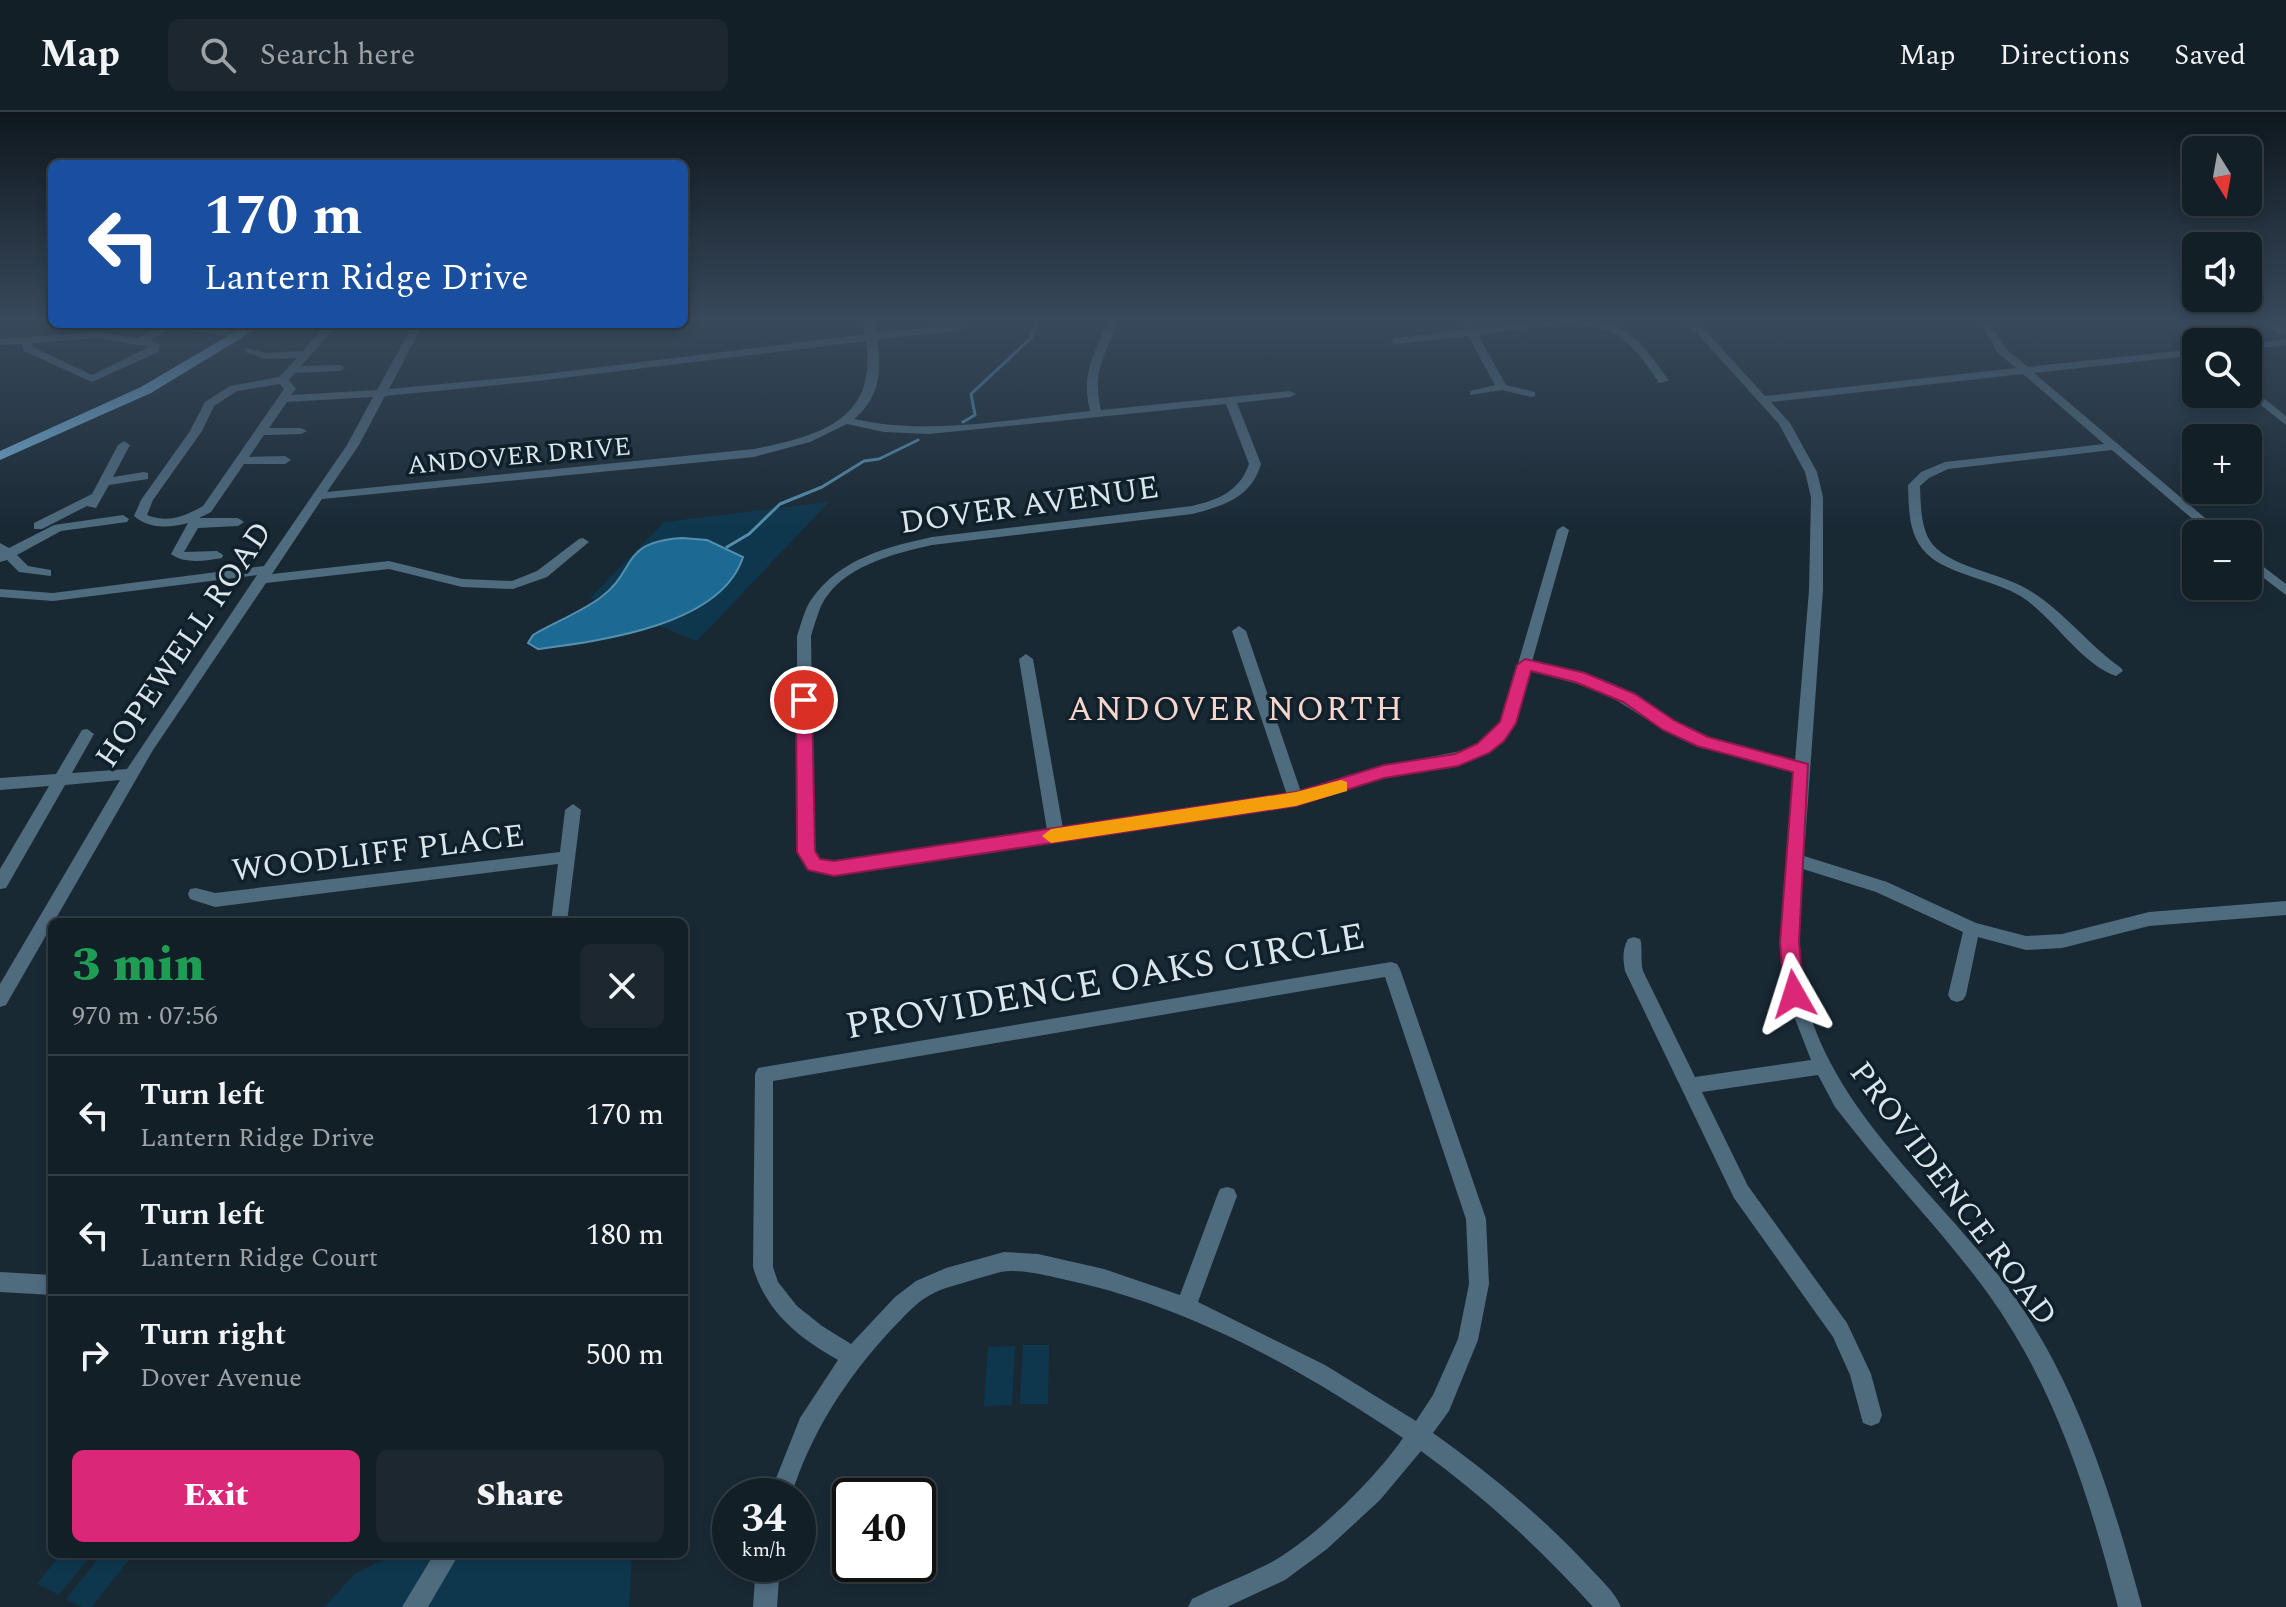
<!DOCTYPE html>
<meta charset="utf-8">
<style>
body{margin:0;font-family:Spectral,serif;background:#1c272f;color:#f1f3f6;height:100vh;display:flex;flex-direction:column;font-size:30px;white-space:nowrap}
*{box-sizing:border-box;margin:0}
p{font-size:26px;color:#9da2a7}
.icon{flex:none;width:44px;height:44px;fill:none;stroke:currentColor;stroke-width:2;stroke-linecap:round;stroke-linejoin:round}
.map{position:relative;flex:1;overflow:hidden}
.sheet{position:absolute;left:48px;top:806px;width:640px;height:640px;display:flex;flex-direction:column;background:#131f27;border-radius:12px;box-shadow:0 4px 12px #0003,0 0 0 2px #323d44}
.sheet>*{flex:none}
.hud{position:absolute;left:48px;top:48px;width:640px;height:168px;border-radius:12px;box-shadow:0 4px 12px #0003,0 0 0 2px #323d44;background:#1a4fa0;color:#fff;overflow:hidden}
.needle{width:52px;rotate:169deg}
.buttons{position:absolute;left:2182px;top:24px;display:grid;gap:16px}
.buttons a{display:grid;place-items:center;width:80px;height:80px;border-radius:12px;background:#131f27;box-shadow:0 4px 12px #0003,0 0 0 2px #323d44;font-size:40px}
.speed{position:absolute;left:712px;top:1366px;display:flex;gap:16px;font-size:40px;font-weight:700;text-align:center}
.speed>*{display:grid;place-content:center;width:104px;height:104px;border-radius:50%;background:#131f27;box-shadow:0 4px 12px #0003,0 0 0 2px #323d44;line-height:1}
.speed small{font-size:20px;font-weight:400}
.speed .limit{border:4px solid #111;border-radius:12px;background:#fff;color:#111}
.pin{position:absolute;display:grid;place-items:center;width:68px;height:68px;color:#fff;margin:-34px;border:4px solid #fff;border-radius:50%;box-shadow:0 2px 8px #0007}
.me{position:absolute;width:88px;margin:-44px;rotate:354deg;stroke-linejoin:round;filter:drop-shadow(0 0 6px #0008)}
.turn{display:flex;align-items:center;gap:28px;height:168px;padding:0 24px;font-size:36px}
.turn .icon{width:104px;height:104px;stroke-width:2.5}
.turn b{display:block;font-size:56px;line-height:68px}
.round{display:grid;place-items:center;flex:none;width:84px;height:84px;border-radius:12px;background:#1c272f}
.head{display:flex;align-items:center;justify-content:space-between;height:136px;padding:0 24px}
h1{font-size:48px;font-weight:800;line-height:60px;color:#1e9e55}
.button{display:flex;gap:16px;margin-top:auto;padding:16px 24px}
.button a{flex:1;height:92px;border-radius:12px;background:#db2777;color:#fff;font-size:32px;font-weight:800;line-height:92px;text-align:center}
.button a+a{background:#1c272f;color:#f1f3f6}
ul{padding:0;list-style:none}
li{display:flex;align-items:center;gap:24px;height:120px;padding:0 24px;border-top:2px solid #323d44}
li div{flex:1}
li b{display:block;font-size:30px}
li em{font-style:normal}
header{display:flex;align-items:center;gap:48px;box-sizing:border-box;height:112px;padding:0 40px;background:#131f27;border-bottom:2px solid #323d44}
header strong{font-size:38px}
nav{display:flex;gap:44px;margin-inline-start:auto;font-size:28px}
.search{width:560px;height:72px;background:#1c272f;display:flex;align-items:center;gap:20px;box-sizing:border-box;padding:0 28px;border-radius:12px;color:#9da2a7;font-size:30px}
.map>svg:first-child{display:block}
.green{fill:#0e374e}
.water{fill:#1c6a94;stroke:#558fae;stroke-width:2}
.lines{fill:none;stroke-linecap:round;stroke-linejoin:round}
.stream{stroke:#558fae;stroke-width:3}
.minor{fill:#4f6b7e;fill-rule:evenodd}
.major{fill:#73afd7;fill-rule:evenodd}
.route{fill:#db2777;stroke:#8e194d;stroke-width:2}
.slow{fill:#f59e0b}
.labels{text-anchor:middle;stroke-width:7;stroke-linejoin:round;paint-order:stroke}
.far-street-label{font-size:26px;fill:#dbe5ec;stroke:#10202a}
.street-label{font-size:32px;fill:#dbe5ec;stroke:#10202a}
.neighbourhood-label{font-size:34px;letter-spacing:2px;fill:#f7d5cc;stroke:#10202a}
.near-street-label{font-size:38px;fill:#dbe5ec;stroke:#10202a}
</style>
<header>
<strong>Map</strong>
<div class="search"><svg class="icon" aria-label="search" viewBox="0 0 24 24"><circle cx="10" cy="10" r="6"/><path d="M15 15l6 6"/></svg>Search here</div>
<nav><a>Map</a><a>Directions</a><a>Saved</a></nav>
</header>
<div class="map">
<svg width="2286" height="1495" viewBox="0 0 2286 1495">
<rect width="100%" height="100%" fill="#192934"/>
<path class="green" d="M829,390L697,529L590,486L664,410Z
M1023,1233H1049L1048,1292H1020Z
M1015,1234L1012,1293L984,1294L988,1235Z
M61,1442H92L59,1483L37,1472Z
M102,1442H133L92,1495H82L66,1487Z
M394,1442H632L629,1495H324L355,1462Z"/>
<path class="water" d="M682,426L707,428L743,445C721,514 599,529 538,537L528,531L533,523C555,510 579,501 600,486C638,458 619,430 682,426Z"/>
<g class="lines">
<path class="stream" d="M963,310L975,303L971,282L1032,225L1037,208
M727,435L749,422L780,392L822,375L864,349L879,347L918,328"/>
<path class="minor" d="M863,208H873L876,221L959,213L964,216L959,219L877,227C882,258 880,286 854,307C931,324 1012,307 1090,299C1081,262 1093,244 1108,211L1113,208L1118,211C1104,244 1092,261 1101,298L1290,279L1296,282L1290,285L1237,291L1261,352C1251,386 1223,394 1192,402L932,433C893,442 841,454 821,494C817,504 814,514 811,524L814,739L819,747L834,750L1047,718L1019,547L1026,542L1033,547L1063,716L1287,683L1232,519L1239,514L1246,519L1301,680L1384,654L1466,638L1493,621L1501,610L1557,418L1563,414L1569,418L1532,550L1610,571L1674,610L1707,626L1795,649L1809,478L1811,385L1805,360L1779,312L1685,208H1696L1765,284L2016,256L1998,241L1978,208H1988L2006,237L2028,255L2196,237V243L2034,261L2224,422H2210L2112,338L1948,357L1929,366L1920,374C1921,395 1920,422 1937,437C1959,457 2005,462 2032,480C2065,501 2089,533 2121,556L2123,559L2116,564C2081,552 2054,506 2022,485C1995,468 1947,462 1927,442C1908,423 1909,398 1908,373L1921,360L1945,350L2104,332L2023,262L1771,290L1790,311L1817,360L1823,385V478L1804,744L1887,770L1976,811L2026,824L2062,822L2149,800L2286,789V803L2149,814L2062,836L2026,838L1978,825L1966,883L1963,888L1957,890L1951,888L1948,883L1963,820L1876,780L1803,757C1800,789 1795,821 1799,853C1817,1001 1956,1089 2030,1208C2085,1296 2115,1396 2142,1495H2118C2089,1384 2056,1277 1989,1183C1948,1126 1898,1075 1854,1019L1835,995L1818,963L1702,980L1748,1074L1847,1211L1871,1262L1882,1303L1879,1311L1871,1314L1863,1311L1850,1263L1833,1225L1734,1086L1625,859C1623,847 1622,838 1628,827L1634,825L1640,827C1643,833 1640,849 1643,859L1695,965L1811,948L1790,894L1781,830L1795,660L1698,634L1664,618L1600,578L1530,559L1513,615L1503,629L1470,648L1384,665L1296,693L834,762L808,757L798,740L797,524C801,513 804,498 811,488C839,447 886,435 932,425L1192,394C1218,388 1240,379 1249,352L1226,292L929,322L884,320L847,312L810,330L754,345L322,387L272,462L389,449L462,467L512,469L537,459L579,427L583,426L589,430L547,465L513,477L462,475L389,457L266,471L153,638L6,893L0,895V872L120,668L65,673L6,776L0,777V757L49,674L0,678V666L56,662L82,618L87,617L94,622L72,661L127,657L257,463L53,489L0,485V477L53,481L264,454L347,333L373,285L287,290L269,316H301L307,319L301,322L264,323L249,345L285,344L291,348L285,352H244L211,400L199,406H238L244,410L238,414L198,416L184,440L217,439L223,443L222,446C205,449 184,452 171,442L188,411C169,416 149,417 134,404L141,388L190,319L205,290L230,274L279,265L297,246L265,247L245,240V236L266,241L303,239L327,212H368L363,215L335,216L301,254L340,253L345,256L340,259L295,261L289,268L296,277L291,283L377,278L413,212H423L389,277L537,263L865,222ZM866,229C878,308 819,324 754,337L327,380L359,333L385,284L537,269ZM280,272L284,277L203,394C184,405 167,411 147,403L153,388L202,319L214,294L237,279Z
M1459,208H1469L1475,217C1518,213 1591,195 1628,221C1645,233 1657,252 1669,269L1659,271C1649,256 1638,239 1624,228C1590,200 1519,219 1478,223L1506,273L1535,280V284L1531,285L1502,278L1470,283V279L1495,273L1468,224L1395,232L1390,229L1395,226L1465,218Z
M2252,208H2265L2286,217V222H2279Z
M163,212H189L241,220L246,223L241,226L173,216L150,228L160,233L158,240L92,270L24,239L21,232L0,233V227L97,220L139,226ZM97,226L149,235L92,263L33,235L32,231Z
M2286,227V233L2248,238V232Z
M2248,274L2286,304V313L2247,282Z
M124,329L130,333L113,365L144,360L148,361V367L109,373L96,396L87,394L42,417H34V411L92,382L118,333Z
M123,403L129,407L127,410L61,419L17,443L28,454L51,458V464L19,460L7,448L0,450V431L9,436L54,413Z
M2248,443L2286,472V483L2248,454Z
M573,692L581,698L567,810H551L558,752L215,795L190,787L188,782L190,777L196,776L215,781L560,740L565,698Z
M1391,850L1397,852L1400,857L1486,1107L1489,1172L1478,1228L1449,1299L1433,1321C1489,1361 1543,1405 1590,1456C1601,1468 1615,1480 1621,1495H1593C1541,1437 1484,1385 1421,1339L1380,1388L1327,1437L1285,1468L1227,1495H1188L1192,1487C1216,1475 1242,1465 1266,1453C1310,1431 1375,1367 1403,1326C1303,1258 1190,1195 1071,1169C1052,1165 1031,1159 1011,1159C999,1159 988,1164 976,1167C961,1172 944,1175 930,1183C914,1192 903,1206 890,1219C845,1268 811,1321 791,1384H769L800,1306L838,1248C799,1226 766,1200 753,1155L755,962L758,956ZM1385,865L1466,1107L1469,1172L1458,1227L1433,1283L1416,1309L1325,1253L1198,1190L1237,1084L1234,1077L1227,1075L1220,1077L1217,1084L1180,1183L1104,1157L1038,1142L1004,1140L946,1156L916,1169L895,1185L851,1232L822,1214L797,1194L778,1170L773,1155V969Z
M0,1160L52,1163V1183L0,1180Z
M434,1442H459L428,1495H402Z
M756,1452H780L777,1495H753Z"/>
<path class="major" d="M248,212H264L151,281L0,348V339L141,275Z"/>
</g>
<linearGradient id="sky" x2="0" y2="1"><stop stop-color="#0e171d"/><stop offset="0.5" stop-color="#38495c"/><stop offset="1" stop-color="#38495c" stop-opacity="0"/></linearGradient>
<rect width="2286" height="417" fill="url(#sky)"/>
<path class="route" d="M1525,547L1585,561L1635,582L1675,609L1708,625L1808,652L1799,830L1804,882L1801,888L1794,891L1784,882L1780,830L1793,660L1697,634L1663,618L1623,590L1575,570L1531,559L1516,611L1504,629L1489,641L1458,654L1384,666L1296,694L834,764L808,758L797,740L796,588L804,582L812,588L815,739L820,747L834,749L1296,680L1384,653L1455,642L1477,632L1500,610L1517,553Z"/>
<path class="slow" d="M1341,668L1347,670V679L1296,694L1051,731L1042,724L1051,717L1296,680Z"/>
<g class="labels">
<g class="far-street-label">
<text transform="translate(519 343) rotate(-5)" y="9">ANDOVER DRIVE</text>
</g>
<g class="street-label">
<text transform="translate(1029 392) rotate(-8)" y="11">DOVER AVENUE</text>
<text transform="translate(183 532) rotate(-56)" y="11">HOPEWELL ROAD</text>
<text transform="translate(378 740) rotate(-7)" y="11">WOODLIFF PLACE</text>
<text transform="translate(1954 1081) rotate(53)" y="11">PROVIDENCE ROAD</text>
</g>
<g class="neighbourhood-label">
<text x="1236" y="608">ANDOVER NORTH</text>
</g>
<g class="near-street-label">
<text transform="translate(1105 868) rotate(-10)" y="13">PROVIDENCE OAKS CIRCLE</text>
</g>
</g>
</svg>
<div class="buttons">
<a><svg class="needle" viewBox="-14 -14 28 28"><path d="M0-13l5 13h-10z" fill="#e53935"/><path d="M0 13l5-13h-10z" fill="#9da2a7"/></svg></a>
<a><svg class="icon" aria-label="sound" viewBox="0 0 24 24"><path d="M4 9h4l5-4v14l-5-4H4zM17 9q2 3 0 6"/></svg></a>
<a><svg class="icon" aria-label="search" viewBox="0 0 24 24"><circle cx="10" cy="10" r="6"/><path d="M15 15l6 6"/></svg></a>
<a>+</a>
<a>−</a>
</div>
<div class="speed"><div>34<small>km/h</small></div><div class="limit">40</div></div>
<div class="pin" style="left:804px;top:588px;background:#d93025"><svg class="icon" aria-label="arrive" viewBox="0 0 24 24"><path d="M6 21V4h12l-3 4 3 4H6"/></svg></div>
<svg class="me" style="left:1794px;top:882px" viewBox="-20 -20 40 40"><path d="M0-17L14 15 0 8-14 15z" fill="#db2777" stroke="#fff" stroke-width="4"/></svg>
<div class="hud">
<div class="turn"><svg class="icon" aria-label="left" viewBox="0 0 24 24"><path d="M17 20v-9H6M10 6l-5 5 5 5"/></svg><div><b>170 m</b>Lantern Ridge Drive</div></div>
</div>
<section class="sheet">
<div class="head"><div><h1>3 min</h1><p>970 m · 07:56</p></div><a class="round"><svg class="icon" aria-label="close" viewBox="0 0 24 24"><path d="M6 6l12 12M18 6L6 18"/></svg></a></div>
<ul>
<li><svg class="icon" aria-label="left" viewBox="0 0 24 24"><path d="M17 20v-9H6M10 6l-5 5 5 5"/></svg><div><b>Turn left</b><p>Lantern Ridge Drive</p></div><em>170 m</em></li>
<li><svg class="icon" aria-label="left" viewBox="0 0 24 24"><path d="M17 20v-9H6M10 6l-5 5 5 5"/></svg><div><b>Turn left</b><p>Lantern Ridge Court</p></div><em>180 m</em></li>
<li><svg class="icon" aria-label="right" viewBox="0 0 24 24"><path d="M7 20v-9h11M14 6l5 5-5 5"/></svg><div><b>Turn right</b><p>Dover Avenue</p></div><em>500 m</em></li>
</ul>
<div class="button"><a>Exit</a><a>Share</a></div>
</section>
</div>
